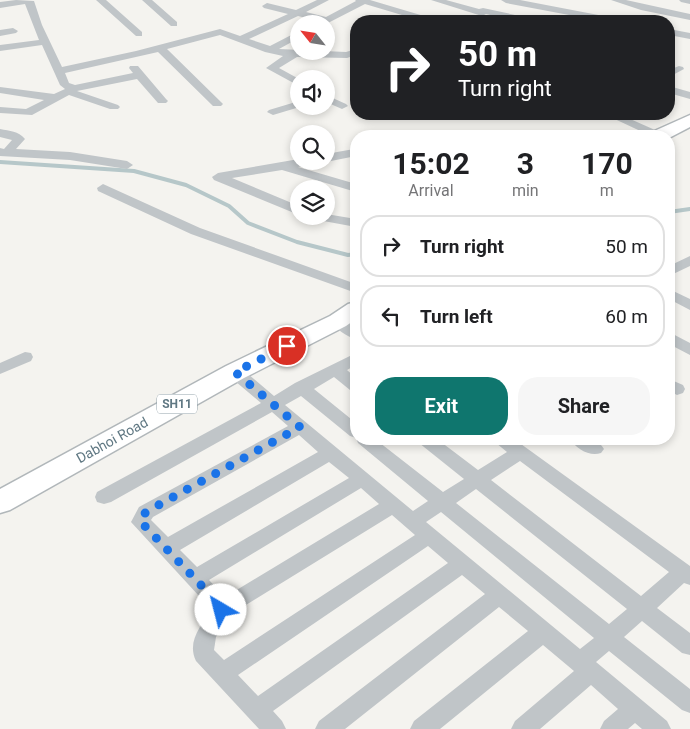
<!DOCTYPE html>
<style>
body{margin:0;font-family:Roboto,sans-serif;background:#f6f6f6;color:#202124;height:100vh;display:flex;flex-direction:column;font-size:19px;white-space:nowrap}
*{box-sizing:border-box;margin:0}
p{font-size:16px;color:#757577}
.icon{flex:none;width:28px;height:28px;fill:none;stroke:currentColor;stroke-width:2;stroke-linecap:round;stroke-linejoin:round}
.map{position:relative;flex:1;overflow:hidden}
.sheet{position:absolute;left:350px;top:130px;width:325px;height:315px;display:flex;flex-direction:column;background:#fff;border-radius:20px;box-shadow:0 2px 8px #0003}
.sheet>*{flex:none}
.banner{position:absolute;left:350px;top:15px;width:325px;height:105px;border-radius:20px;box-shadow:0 2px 8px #0003;background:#202124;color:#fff;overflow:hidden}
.needle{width:32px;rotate:300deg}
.fabs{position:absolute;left:290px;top:15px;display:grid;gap:10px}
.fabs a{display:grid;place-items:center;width:45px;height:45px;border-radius:50%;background:#fff;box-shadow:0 2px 8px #0003;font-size:25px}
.pin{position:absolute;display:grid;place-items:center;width:42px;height:42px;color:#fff;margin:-21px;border:2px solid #fff;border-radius:50%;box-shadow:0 1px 5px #0007}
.me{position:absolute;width:55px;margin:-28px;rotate:323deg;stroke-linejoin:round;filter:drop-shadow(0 0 4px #0008)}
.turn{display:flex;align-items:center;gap:18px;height:105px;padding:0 25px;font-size:22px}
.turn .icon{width:65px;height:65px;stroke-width:2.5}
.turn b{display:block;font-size:35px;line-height:42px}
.eta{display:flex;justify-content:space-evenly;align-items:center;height:85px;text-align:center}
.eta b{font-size:30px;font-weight:700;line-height:35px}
.action{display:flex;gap:10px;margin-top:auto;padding:10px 25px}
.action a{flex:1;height:58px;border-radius:20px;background:#0f766e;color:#fff;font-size:20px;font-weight:700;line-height:58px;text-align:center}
.action a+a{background:#f6f6f6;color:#202124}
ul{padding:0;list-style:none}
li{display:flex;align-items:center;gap:15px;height:62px;margin:0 10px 8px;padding:0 15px;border:2px solid #e0e0e0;border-radius:20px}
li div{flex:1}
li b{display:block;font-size:19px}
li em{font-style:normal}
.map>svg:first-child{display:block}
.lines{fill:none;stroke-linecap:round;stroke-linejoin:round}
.stream{stroke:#b6c7c9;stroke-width:4}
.primary-casing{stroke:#b1b7ba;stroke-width:3}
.minor{fill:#c0c5c8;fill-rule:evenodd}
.primary{fill:#fff;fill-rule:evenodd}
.route{stroke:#1a73e8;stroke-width:9;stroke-dasharray:0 16.2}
.labels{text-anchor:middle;stroke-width:5;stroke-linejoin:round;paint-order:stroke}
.shield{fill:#fff;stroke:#90a0a8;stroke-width:1}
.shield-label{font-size:12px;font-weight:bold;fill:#607883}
.street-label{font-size:14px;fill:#607883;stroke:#fff}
</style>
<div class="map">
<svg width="690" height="729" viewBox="0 0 690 729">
<rect width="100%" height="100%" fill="#f4f3ef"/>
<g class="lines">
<path class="stream" d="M0,162L134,171L186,185L229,206L248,223L297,242L348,255L356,254
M669,212L690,209"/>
<g class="primary-casing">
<path id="primary" d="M690,115V127L669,138L649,136L652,132Z
M356,302V319L346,326L244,378L10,510L0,513V489L226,366L330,316L348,304Z"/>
</g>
<path class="minor" d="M16,0L34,1L42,25L62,67L136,51L220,29L240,36L288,14L264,8L262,6L267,3L296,10L317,0H329L306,12L326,17L356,1L355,0H370L434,19L436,21H422L365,4L326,24H314L318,21L298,16L249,39L270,46L299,31V38L279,49L346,52L356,49V55L347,58L297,57L279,68L299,79V86L266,68L283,56L265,52L220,35L167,49L221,102L223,104L221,106H213L158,52L65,73L69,83L75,85L133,73L129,68L130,66H138L166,99L168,101L166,103H158L137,79L77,91L118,105L120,107L118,109H110L69,95L32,115L0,113V107L26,109L44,100L0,93V87L54,94L65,89L60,85L42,45L0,51V45L39,40L25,4L0,8V2Z
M96,0H106L142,32V36H136Z
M142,0H152L177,22V26H171Z
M431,0H446L479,9L483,8L529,18L534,21H517L486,14L482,16Z
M501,0H520L614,18L619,21H601L506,3Z
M611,0H626L690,14V20L641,10Z
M679,0H690V4L681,2Z
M13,28L18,31L16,33L0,36V30Z
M669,29L690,33V39L669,35Z
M679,66L683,67L684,69L669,77V70Z
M669,86L690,92V99L669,93Z
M326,95L346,104L348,106L342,109L326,102Z
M299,101V106H303L273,115L267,112L269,110Z
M604,114H619L664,134L666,136H651Z
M0,129C10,131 18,131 25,139L16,149L70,152L127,161L133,165L127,169L70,160L0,156V148L4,149L12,140L0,137Z
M354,149L356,150V156L326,162L324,161H326V154Z
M299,159V161H315L313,164L298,167L356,184V192L282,170L232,178L299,206V215L214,180L212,177L218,173Z
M103,184L200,228L356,284V293L191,234L98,191L97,188Z
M326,214L356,219V227L318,220L312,216H326Z
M690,256V266L669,276V266Z
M669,289L690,299V310L669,299Z
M338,316L343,318L356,327V339C347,337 336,329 330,321L333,318Z
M669,332L690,343V355L669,344Z
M25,352L31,353L33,357L31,361L0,374V363Z
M356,353V365L347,370L356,378V391L350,390L334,377L314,389L356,423V439H375L443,492L464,479L419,443L416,439H437L478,470L507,452L496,443L493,439H514L690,566V585L684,583L657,608L690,633V655L682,653L642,621L624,637L690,689V713L682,710L609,651L596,662L667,721L671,729H642L635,723L628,729H600L604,721L618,709L591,685L540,729H511L515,721L574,671L543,645L440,729H410L414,721L528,631L499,607L345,729H315L319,721L485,594L462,575L273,711L282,721L286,729H259L196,661C186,640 203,626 210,608L131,522L139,507L288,426L272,412L111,502L104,504L97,502L95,497L97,492L261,403L229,376L227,372L229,368L235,367L241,368L274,396L295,383ZM301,396L350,436L356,438L358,443L428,501L413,511L285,405ZM299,435L318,452L168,537L151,520L153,517ZM520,461L669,572L641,596L491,480ZM329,462L349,478L197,567L180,550ZM361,488L379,504L225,597L209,580ZM476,489L627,609L609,624L456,503ZM441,512L594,638L580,649L426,522ZM392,515L415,535L224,660L214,650L216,637L228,616ZM428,546L448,563L258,696L238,675Z
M669,379L683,385L685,389L683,393L677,395L669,391Z
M570,439C583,438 597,437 604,449L601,453C590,457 576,449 570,439Z"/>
<use href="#primary" class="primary"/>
</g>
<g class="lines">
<path class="route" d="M221,610L219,604L141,522L142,517L146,512L300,427L235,372L287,346"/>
</g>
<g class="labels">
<rect class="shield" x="157" y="394.5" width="40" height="19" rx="4"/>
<g class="shield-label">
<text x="177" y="408">SH11</text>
</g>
<g class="street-label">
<text transform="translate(112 440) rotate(-29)" y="5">Dabhoi Road</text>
</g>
</g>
</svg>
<div class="fabs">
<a><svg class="needle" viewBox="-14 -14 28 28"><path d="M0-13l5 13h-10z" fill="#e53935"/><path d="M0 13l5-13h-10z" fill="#757577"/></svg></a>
<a><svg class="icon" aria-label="sound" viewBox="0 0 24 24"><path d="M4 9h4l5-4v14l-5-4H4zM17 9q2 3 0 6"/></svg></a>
<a><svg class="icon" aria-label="search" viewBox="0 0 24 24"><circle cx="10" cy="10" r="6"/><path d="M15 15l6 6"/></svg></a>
<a><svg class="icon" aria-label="layers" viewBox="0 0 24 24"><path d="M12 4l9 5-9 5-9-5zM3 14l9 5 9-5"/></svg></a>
</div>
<div class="pin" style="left:287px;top:346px;background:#d93025"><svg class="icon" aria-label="arrive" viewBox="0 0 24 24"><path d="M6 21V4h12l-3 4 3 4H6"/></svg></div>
<svg class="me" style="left:221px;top:610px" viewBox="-20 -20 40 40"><circle r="19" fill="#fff"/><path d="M0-13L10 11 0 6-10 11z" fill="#1a73e8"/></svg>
<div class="banner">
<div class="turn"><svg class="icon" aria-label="right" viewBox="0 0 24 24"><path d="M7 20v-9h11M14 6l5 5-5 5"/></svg><div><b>50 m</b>Turn right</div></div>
</div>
<section class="sheet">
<div class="eta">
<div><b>15:02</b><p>Arrival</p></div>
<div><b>3</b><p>min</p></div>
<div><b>170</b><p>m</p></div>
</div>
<ul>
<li><svg class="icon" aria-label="right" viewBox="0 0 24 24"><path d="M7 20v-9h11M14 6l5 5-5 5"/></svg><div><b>Turn right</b></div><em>50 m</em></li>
<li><svg class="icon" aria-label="left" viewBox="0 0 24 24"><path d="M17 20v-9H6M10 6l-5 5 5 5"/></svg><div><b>Turn left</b></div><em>60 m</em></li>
</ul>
<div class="action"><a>Exit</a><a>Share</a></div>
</section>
</div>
